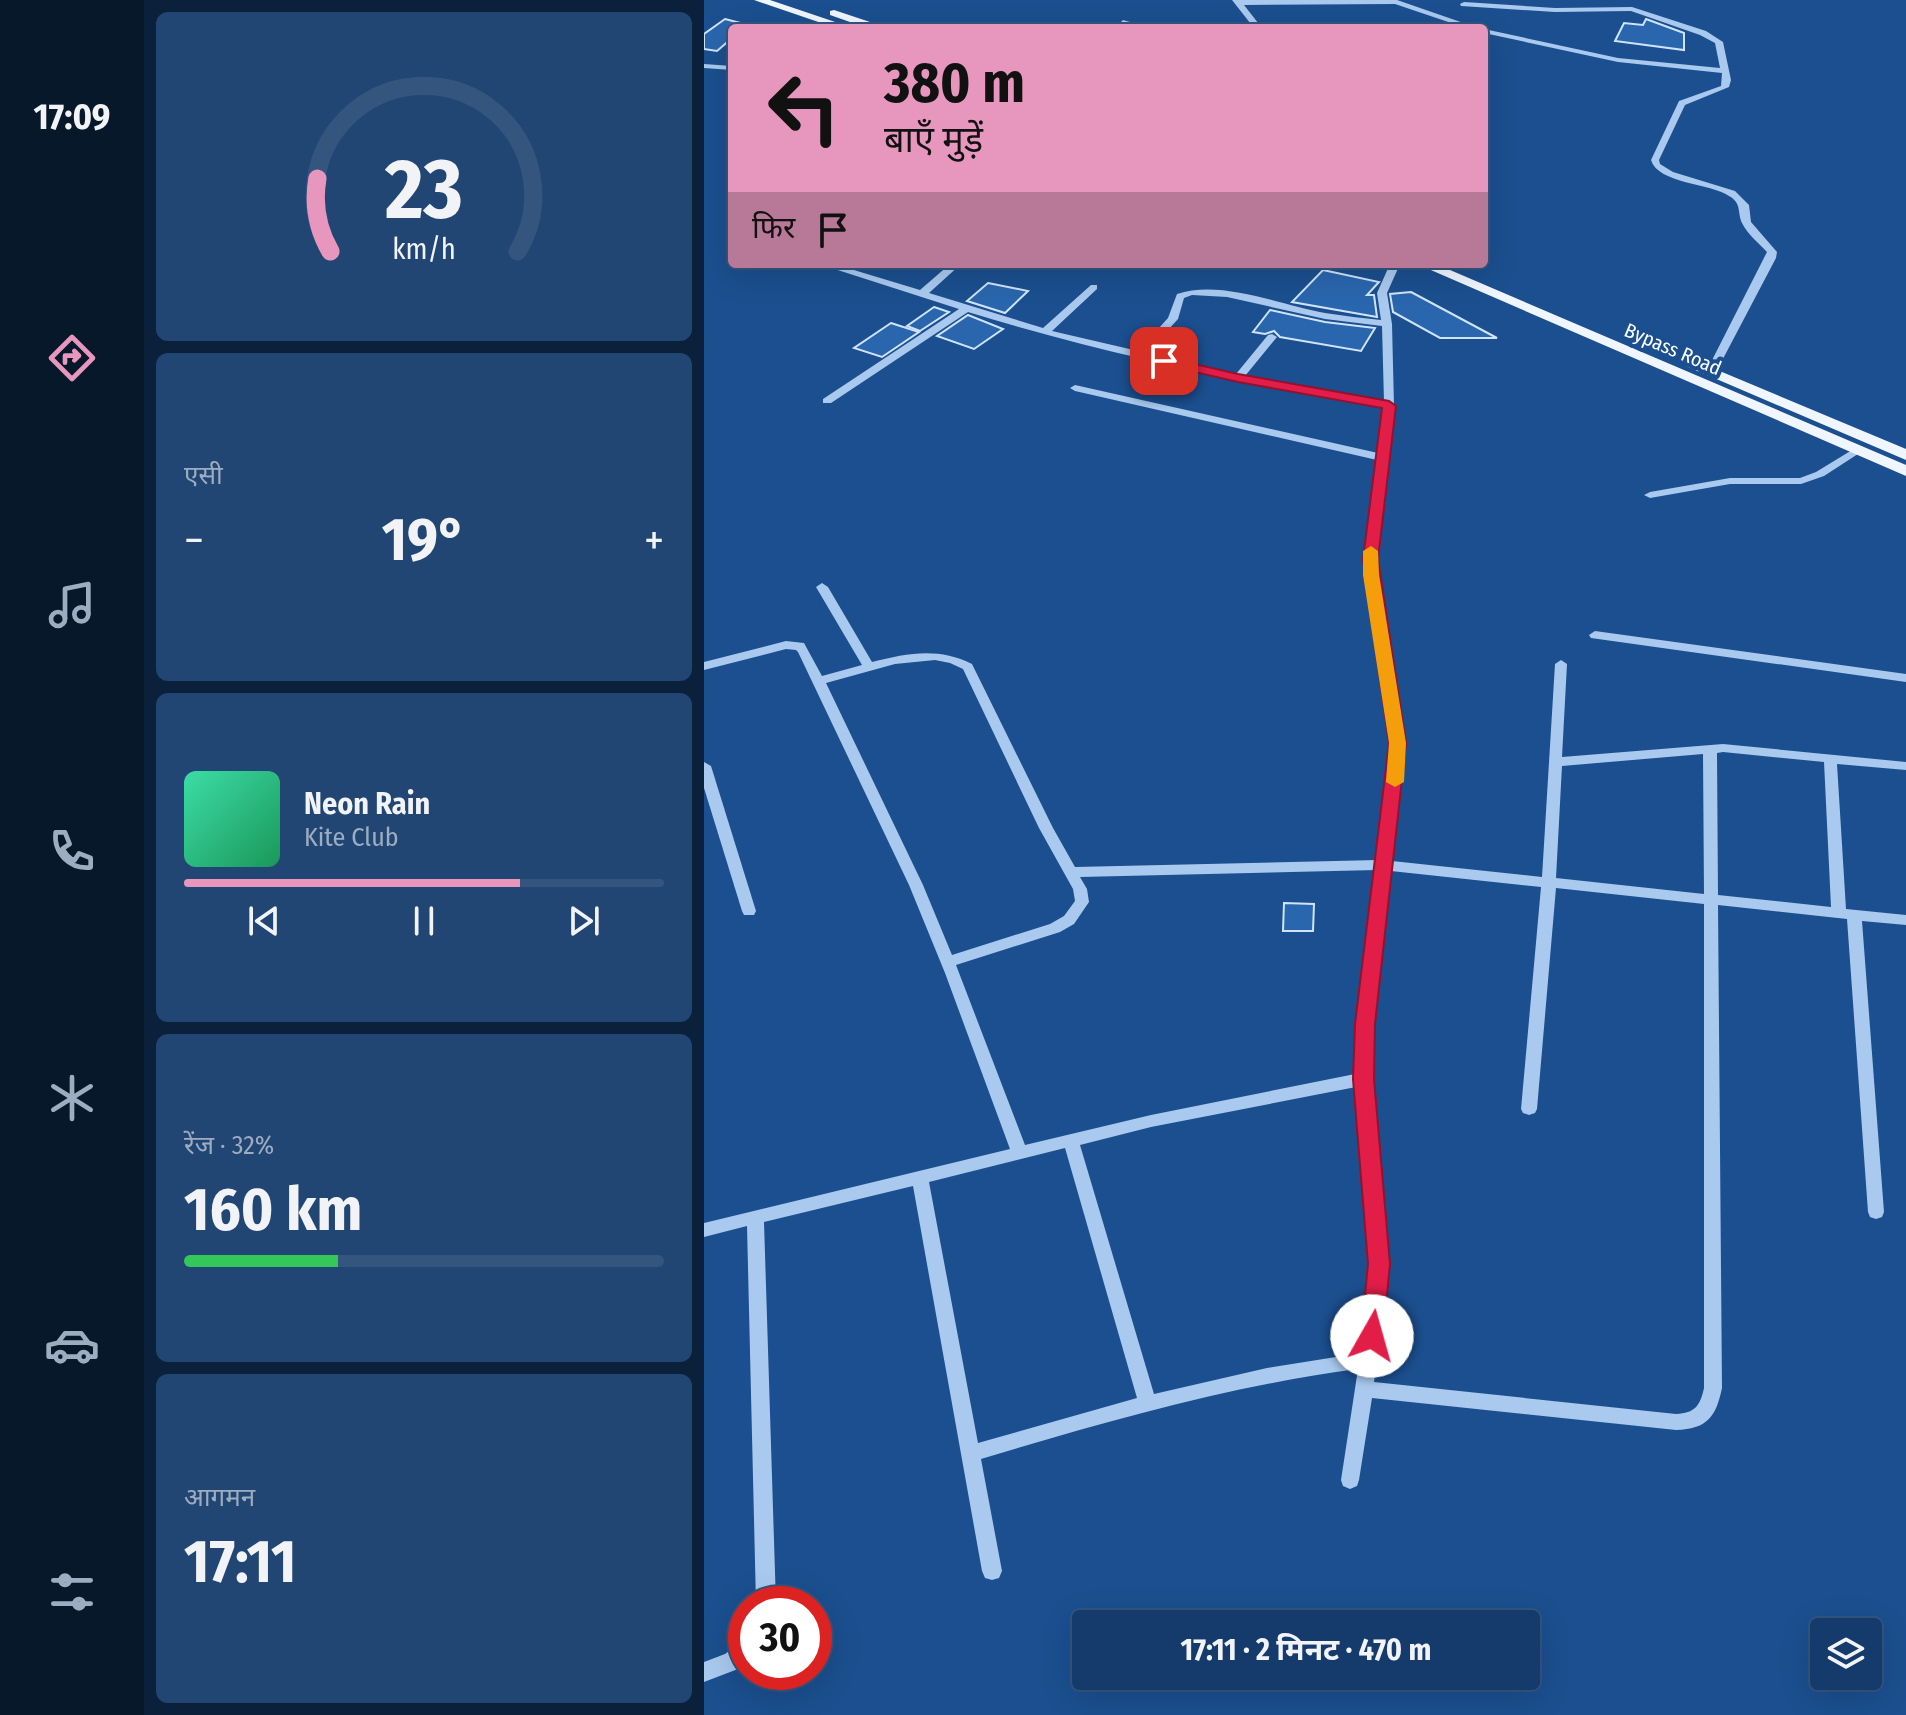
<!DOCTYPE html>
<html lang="hi">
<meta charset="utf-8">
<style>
body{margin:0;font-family:"Fira Sans Condensed","Noto Sans Devanagari",sans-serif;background:#214673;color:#f1f3f6;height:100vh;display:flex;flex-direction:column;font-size:30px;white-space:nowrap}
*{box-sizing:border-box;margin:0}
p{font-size:26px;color:#9dadc1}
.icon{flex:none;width:44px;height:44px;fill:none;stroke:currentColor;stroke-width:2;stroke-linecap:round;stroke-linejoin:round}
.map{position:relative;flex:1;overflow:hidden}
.sheet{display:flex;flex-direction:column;gap:12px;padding:12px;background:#0b203b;width:560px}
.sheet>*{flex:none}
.banner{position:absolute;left:24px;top:24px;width:760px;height:244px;border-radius:8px;box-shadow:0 8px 32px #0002,0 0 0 2px #33557e;background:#e797bd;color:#111;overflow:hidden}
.buttons{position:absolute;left:1106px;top:1618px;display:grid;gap:16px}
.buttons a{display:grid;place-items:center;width:72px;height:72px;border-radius:8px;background:#143b6b;box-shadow:0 8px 32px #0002,0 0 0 2px #33557e;font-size:40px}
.speed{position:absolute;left:24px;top:1586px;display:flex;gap:16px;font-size:40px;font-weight:700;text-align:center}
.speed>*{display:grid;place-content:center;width:104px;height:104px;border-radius:50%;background:#143b6b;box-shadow:0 8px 32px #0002,0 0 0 2px #33557e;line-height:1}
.speed .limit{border:12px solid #d22;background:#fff;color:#111}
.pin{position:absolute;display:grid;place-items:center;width:68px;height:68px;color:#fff;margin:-34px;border-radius:16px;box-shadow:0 4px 12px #0006}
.me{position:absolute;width:88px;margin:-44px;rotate:7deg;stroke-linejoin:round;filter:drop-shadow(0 0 6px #0008)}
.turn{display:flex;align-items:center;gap:28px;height:168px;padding:0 24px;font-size:36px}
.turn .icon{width:104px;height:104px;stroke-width:2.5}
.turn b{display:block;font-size:56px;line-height:68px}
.then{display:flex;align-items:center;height:76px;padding:0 24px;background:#0003;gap:16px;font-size:30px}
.big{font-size:60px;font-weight:700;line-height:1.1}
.sheet .tile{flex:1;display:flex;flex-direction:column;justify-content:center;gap:12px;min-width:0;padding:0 28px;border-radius:12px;background:#214673}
.sheet .dial{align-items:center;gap:0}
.dial svg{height:208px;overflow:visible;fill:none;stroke:#33557e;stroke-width:7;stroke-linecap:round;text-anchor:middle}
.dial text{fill:#f1f3f6;stroke:none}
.song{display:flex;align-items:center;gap:24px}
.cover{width:96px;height:96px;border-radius:12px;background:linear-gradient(135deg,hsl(160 70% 55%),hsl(150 70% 35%))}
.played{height:8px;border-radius:4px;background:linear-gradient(90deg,#e797bd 70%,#33557e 70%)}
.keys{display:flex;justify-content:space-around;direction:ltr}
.heat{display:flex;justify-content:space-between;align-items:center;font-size:44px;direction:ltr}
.charge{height:12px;border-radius:6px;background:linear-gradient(90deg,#34c759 32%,#33557e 0)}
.trip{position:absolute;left:368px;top:1610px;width:468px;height:80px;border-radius:8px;background:#143b6b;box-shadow:0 8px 32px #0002,0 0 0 2px #33557e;font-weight:700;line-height:80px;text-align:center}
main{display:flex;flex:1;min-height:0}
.tab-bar{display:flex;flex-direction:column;width:144px;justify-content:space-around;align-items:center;background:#08182b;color:#9dadc1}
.tab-bar .icon{width:56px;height:56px}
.tab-bar .active{color:#e797bd}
.tab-bar b{font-size:36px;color:#f1f3f6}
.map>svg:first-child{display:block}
.building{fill:#2a66ad;stroke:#cfe3fa;stroke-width:2}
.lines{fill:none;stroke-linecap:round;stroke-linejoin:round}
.minor{fill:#a9c9ee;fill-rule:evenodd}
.major{fill:#f0f6ff;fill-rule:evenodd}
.route{fill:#e11d48;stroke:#92132f;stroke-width:2}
.slow{fill:#f59e0b}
.labels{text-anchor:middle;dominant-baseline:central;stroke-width:8;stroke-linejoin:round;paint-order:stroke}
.far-street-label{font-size:20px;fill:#fff;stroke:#1b4f8f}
</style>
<main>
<nav class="tab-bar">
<b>17:09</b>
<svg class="icon active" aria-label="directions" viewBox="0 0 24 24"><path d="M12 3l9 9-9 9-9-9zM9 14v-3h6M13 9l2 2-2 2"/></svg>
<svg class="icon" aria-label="music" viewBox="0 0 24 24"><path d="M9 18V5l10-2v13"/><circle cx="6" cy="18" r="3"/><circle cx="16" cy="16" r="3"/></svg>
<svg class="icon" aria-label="phone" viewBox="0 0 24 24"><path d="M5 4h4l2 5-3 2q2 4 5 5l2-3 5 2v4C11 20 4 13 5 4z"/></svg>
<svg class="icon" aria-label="climate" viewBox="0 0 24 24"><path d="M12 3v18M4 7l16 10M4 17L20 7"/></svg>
<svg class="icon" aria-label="car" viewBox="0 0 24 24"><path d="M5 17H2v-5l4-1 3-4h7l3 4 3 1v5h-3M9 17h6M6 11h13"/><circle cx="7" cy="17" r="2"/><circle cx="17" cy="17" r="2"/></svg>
<svg class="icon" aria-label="filters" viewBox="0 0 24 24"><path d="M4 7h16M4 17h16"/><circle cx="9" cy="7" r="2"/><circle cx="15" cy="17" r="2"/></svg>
</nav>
<section class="sheet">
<div class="tile dial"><svg viewBox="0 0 100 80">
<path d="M14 69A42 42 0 1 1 86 69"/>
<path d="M14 69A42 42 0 0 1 9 41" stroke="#e797bd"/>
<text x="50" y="56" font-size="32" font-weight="700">23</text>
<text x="50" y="72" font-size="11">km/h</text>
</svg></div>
<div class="tile"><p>एसी</p>
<div class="heat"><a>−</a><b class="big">19°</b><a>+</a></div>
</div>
<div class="tile">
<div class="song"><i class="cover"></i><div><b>Neon Rain</b><p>Kite Club</p></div></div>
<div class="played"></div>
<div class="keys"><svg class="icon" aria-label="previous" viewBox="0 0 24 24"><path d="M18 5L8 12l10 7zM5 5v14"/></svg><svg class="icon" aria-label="pause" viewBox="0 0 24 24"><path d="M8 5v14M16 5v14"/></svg><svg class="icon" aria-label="next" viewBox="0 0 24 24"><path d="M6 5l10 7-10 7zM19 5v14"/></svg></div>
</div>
<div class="tile"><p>रेंज · 32%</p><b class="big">160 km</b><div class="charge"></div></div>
<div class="tile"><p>आगमन</p><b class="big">17:11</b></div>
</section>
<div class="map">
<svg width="1202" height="1715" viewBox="0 0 1202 1715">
<rect width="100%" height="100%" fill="#1b4f8f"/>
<g class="building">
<polygon points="21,19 44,25 40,28 28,28 28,38 13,51 0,49 0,34"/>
<polygon points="942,19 980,33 980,50 911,41 920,23 939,25"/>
<polygon points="619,270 675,282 663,295 670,295 673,317 588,302"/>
<polygon points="284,283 324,291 301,313 263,301"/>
<polygon points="707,292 793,338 736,338 689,312 686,294"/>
<polygon points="230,307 245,312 216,331 203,326"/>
<polygon points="566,310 621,322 671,328 657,351 576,337 570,331 561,334 549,332"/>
<polygon points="264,315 299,329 270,349 233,336"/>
<polygon points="187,323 215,332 178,357 150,348"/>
<polygon points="580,903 610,904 609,931 579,931"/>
</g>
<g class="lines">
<g class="minor">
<polygon points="528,0 693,0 774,28 762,28 691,4 540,5 558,28 550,28"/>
<path d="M760 2 851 8 928 7 1002 31 1019 42 1027 80 1025 87 981 105 955 160 956 164 969 172 1031 191 1045 205 1047 222 1073 252 1072 258 1011 374H1003L1002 372 1063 252C1056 244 1043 234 1038 223 1033 212 1038 203 1025 196 1007 183 954 184 947 160L975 101 1017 86 1018 73 914 62 780 33V29L914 58 1016 68 1011 43 996 35 927 11 851 12 757 6 756 4Z"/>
<polygon points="419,20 426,22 420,28 411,28"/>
<polygon points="0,64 28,66 28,70 0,68"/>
<path d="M115 264H130L216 290 246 264H257L225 293 339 328 387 285H393V289L348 331 434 351 464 318 473 294C517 279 576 305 621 313 640 316 659 318 677 320L673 293 686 264H696L683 293 688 324 690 406 672 559 701 743V760L688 861 838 877 851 664 857 660 863 664 858 757 1019 744 1202 762V770L1133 764 1142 909 1202 915V925L1158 921 1180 1212 1178 1217 1172 1219 1166 1217 1164 1212 1143 919 1014 905 1018 1388C1012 1417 1003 1429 972 1430L668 1398 655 1480 653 1486 646 1489 639 1486 637 1480 654 1369C525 1386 401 1422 277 1459L298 1571 295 1578 288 1580 281 1578 278 1571 209 1186 60 1222 72 1604H52L43 1226 0 1237V1223L306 1149 241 973 205 885 94 652 92 650 82 649 0 670V662L82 641 100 643 118 676 158 665 112 587 118 583 124 587 168 662C203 653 235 647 268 664L349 828 371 867 674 860 687 760V743L660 559 673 460 371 391 366 388 371 385 674 453 679 408C539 382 401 354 264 312L127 403H119V399L255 309ZM488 295 523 297 621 319 678 326 680 402 541 376 573 337 568 334 564 335 532 374 443 353 474 319 480 298ZM231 660 246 663 259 669 335 828 369 889 371 901 360 916 346 924 248 955 219 885 122 683 191 664ZM1019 752 1120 762 1127 907 1014 895 1013 753ZM999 754 1000 894 852 878 858 766ZM673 870 653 1024 651 1074 447 1115 321 1145 252 965 356 932 370 924 385 902 383 889 376 877ZM687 871 837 887 817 1109 819 1113 825 1115 831 1113 833 1109 852 888 1000 904V1388C996 1406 991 1413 972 1414L670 1382 681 1312 684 1264 667 1079 669 1024ZM652 1087 666 1264 663 1312 657 1353 563 1368 450 1394 376 1145 447 1127ZM361 1148 433 1398 274 1443 225 1182Z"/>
<polygon points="1153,447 1158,450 1157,452 1120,476 1097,484 1026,484 946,498 940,495 946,492 1026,478 1096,478 1112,472"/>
<polygon points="891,631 1202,674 1202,682 887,638 885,635"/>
<polygon points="0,762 7,766 52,911 50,915 40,915 38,911 0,788"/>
<polygon points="42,1639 42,1662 34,1669 0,1682 0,1662 21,1654"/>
</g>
<g class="major">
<polygon points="50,0 66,0 149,28 132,28"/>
<polygon points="130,10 178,26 180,28 163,28 126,15 126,11"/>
<polygon points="713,264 732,264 1202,465 1202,476"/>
<polygon points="987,359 1202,449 1202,460 982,366 980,363"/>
</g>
</g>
<polygon class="route" points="460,357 534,374 685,401 692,406 674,559 702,743 671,1024 670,1079 686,1264 679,1336 676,1343 668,1346 660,1343 657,1336 664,1264 649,1079 651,1024 685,743 659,559 678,408 534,382 456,364 456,358"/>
<polygon class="slow" points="667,546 674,551 675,575 702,743 700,782 691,787 682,782 685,743 659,575 659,551"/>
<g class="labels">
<g class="far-street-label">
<text transform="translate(969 349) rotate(23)">Bypass Road</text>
</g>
</g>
</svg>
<div class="buttons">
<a><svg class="icon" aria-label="layers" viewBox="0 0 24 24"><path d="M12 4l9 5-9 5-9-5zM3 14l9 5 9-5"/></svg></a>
</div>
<div class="speed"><div class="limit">30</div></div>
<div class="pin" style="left:460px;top:361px;background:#d93025"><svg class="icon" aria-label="arrive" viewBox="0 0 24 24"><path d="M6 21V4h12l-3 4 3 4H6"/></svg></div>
<svg class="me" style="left:668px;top:1336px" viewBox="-20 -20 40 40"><circle r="19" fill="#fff"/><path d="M0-13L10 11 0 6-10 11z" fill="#e11d48"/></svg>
<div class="trip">17:11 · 2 मिनट · 470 m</div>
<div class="banner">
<div class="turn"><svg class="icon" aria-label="left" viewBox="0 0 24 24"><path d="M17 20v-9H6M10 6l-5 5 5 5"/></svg><div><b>380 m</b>बाएँ मुड़ें</div></div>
<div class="then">फिर<svg class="icon" aria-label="arrive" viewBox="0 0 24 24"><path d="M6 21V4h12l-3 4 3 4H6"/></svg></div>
</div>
</div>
</main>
